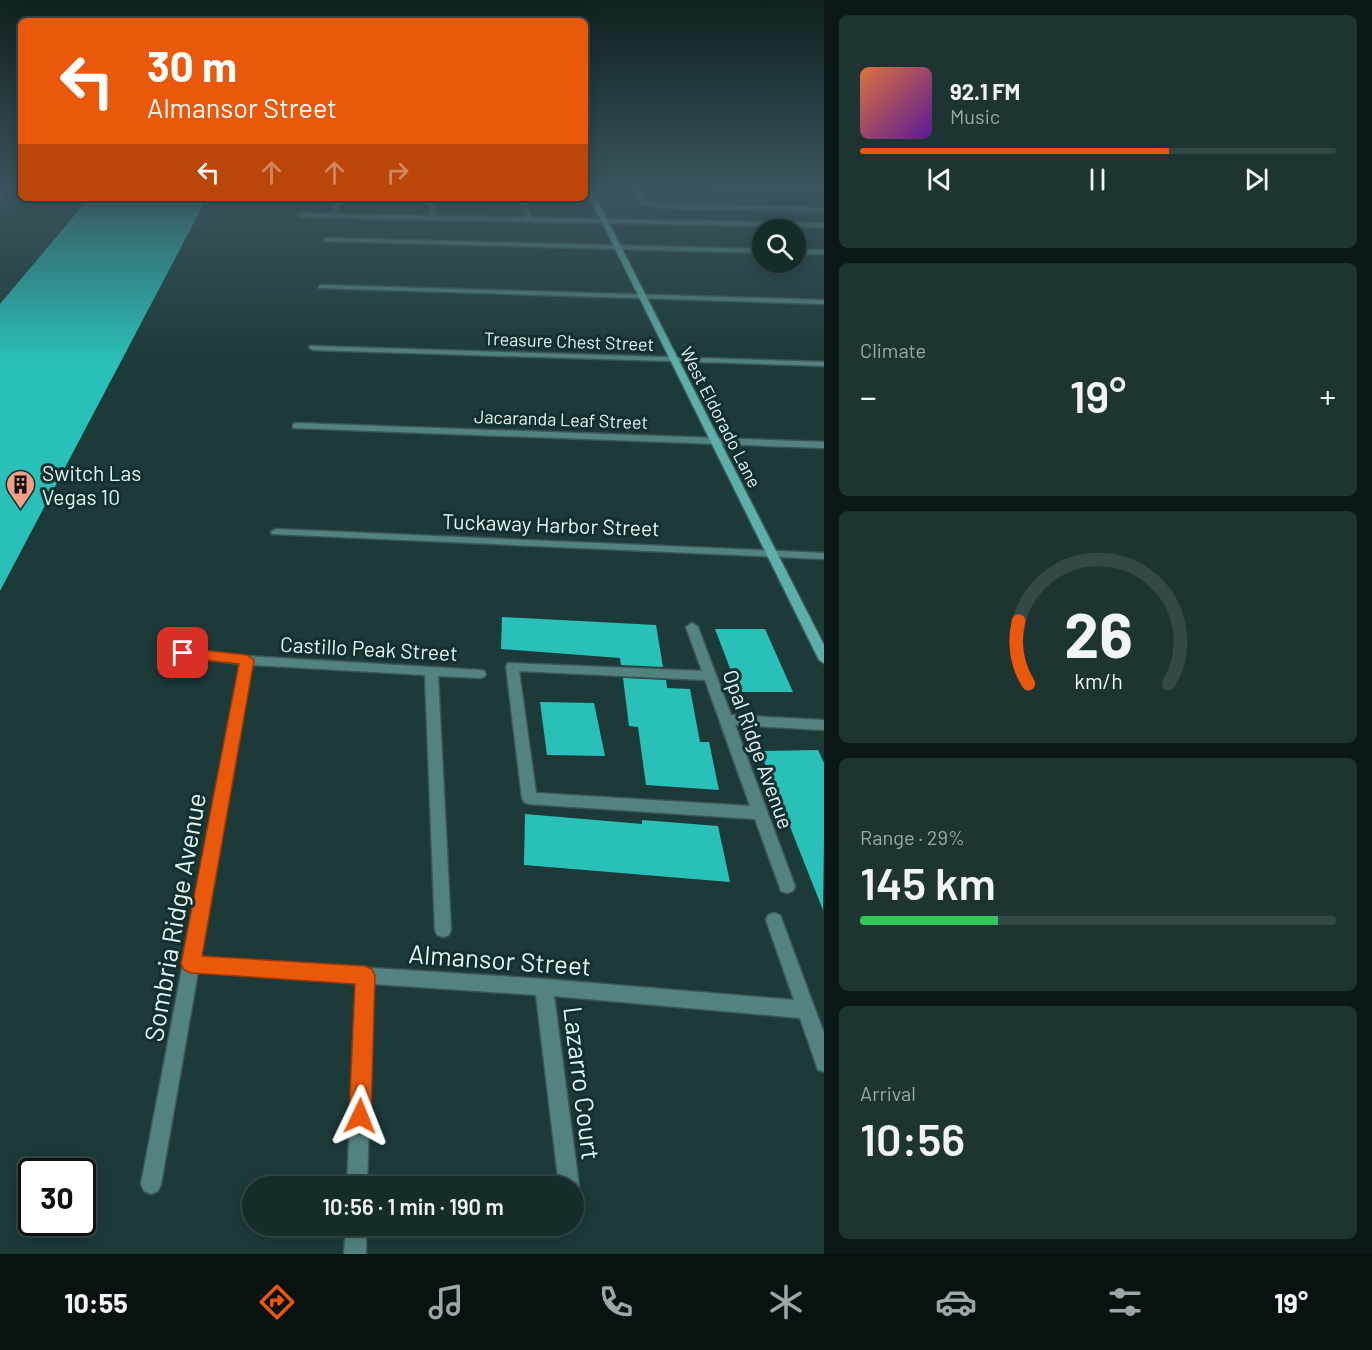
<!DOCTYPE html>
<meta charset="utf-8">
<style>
body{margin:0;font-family:Barlow,sans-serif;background:#1e3432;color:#f1f3f6;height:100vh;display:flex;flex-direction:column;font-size:22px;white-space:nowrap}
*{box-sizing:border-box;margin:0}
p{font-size:20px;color:#9da7a8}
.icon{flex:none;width:33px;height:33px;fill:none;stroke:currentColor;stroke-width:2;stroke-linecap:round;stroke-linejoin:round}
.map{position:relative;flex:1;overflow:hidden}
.side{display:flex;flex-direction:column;gap:15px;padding:15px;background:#0c1817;width:548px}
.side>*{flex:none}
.top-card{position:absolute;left:18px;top:18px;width:570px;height:183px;border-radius:9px;box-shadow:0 3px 15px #0003,0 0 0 2px #344847;background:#ea580c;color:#fff;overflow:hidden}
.tools{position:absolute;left:752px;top:219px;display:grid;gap:12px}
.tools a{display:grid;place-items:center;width:54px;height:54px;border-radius:50%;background:#152c2a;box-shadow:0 3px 15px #0003,0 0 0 2px #344847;font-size:30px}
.speed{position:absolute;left:18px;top:1158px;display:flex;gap:12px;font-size:30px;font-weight:700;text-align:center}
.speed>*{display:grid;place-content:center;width:78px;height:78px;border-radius:50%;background:#152c2a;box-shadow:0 3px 15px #0003,0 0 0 2px #344847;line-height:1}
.speed .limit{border:3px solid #111;border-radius:9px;background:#fff;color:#111}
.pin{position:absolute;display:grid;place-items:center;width:51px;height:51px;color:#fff;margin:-26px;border-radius:12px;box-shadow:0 3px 9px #0006}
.me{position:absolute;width:66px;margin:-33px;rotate:2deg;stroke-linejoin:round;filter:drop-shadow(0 0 4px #0008)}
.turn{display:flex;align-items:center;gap:21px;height:126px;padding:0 30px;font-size:27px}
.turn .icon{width:78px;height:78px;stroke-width:2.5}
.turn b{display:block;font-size:42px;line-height:51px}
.lanes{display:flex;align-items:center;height:57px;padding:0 30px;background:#0003;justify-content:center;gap:30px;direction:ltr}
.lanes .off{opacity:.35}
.big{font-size:45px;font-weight:600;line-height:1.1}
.side .card{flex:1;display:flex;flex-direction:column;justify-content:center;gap:9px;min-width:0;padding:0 21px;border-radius:9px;background:#1e3432}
.side .dial{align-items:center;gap:0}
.dial svg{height:156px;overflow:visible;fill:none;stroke:#344847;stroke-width:7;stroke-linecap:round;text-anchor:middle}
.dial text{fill:#f1f3f6;stroke:none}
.song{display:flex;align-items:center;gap:18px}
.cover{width:72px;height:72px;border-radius:9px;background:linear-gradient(135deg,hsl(20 70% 55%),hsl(270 70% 35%))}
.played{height:6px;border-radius:3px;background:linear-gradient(90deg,#ea580c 65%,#344847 65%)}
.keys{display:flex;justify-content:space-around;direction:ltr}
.heat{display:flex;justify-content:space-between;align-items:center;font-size:33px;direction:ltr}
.charge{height:9px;border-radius:4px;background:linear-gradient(90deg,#34c759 29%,#344847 0)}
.trip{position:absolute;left:242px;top:1176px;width:342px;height:60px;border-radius:30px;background:#152c2a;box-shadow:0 3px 15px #0003,0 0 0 2px #344847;font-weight:600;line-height:60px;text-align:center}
.tabs{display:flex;height:96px;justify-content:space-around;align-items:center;background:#081211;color:#9da7a8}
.tabs .icon{width:42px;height:42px}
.tabs .current{color:#ea580c}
.tabs b{font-size:27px;color:#f1f3f6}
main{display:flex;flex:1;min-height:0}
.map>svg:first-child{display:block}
.building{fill:#29c0b9}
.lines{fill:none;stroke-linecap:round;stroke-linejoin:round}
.street-casing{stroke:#3c5856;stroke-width:3}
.secondary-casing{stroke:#3c5856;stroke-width:3}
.street{fill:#528380;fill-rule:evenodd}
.secondary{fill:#5dafaa;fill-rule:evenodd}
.route{fill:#ea580c;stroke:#983908;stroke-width:1.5}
.labels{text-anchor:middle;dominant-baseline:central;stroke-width:6;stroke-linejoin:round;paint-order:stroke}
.far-street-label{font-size:18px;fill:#e5f6f5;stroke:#12302e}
.poi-label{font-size:21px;fill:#e5f6f5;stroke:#12302e;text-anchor:start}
.street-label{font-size:21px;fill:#e5f6f5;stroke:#12302e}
.near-street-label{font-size:26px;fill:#e5f6f5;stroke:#12302e}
</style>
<main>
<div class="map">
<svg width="825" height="1254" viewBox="0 0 825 1254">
<rect width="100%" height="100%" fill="#1c3a38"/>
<g class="building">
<polygon points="89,198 207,198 0,591 0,304"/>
<polygon points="502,617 656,625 663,667 621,665 620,658 501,649"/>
<polygon points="715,629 765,629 793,692 739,692"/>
<polygon points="623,678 666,680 667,688 690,689 700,742 709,742 719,790 646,785 638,727 629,726"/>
<polygon points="540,702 594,703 605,756 547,755"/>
<polygon points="818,750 825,765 823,910 760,751"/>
<polygon points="525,814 642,824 642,820 718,826 730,882 524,865"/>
</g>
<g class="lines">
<defs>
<g id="street">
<polygon points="630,188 636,188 646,202 661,204 825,208 825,212 661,208 642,204"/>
<polygon points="710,188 825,188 825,192 713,190"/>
<polygon points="335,198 341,198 338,214 430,216 428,198 434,198 436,216 526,218 519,198 525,198 531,218 825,223 825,227 335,218 300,217 297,215 300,213 332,214"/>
<polygon points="326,238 762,249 762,253 324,241"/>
<rect x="795" y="250" width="30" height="4"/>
<polygon points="321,285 825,300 825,304 319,288 319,286"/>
<polygon points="310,346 825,362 825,366 313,350 309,348"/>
<polygon points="296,423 825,442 825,448 293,428 293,424"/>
<polygon points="276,529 825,553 825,559 272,534 271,532"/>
<path d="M692 623 698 627 731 715 825 720V730L735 725 795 886 793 891 787 893 781 891 755 819 529 804 524 802 522 798 506 666 508 663 702 671 686 627ZM519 671 705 680 750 806 536 793Z"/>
<polygon points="183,649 247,656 480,670 484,671 486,674 484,677 480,678 438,676 451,930 449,935 443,937 437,935 435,930 425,675 252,665 201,957 544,979 794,1000 766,920 768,915 774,913 780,915 782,920 825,1036 825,1072 818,1070 800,1018 554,996 579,1186 576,1193 573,1195 573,1186 559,1186 536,995 373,984 367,1186 347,1186 356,983 198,972 161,1184 158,1191 151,1194 144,1191 141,1184 240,664 179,656 177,653"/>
<polygon points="346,1226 366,1226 366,1254 344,1254"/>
</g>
<g id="secondary">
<polygon points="3,188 9,188 0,195 0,190"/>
<polygon points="585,188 591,188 825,647 825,664 819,660"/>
</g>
</defs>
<use href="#street" class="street-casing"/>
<use href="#secondary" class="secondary-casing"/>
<use href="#street" class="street"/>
<use href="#secondary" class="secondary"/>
</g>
<linearGradient id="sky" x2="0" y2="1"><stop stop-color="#0f201f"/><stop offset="0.52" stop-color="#3a555e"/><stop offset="1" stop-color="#3a555e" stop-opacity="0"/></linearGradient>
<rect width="825" height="364" fill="url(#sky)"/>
<polygon class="route" points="183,648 247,655 254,660 202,956 365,966 372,969 375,976 371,1116 367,1124 360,1127 352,1124 349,1116 355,984 191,973 184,970 181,964 239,664 178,657 176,653"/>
<defs>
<symbol id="building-pin" viewBox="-11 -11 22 30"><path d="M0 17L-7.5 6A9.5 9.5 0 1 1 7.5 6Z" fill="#f39f85" stroke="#12302e"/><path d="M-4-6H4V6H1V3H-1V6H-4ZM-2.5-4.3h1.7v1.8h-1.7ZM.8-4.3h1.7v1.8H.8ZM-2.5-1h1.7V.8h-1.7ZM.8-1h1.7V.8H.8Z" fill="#111"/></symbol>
</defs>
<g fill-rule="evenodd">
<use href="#building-pin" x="4" y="468" width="33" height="45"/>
</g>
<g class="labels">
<g class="far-street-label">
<text transform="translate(569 341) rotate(2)">Treasure Chest Street</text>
<text transform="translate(721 417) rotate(63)">West Eldorado Lane</text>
<text transform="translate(561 419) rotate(2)">Jacaranda Leaf Street</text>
</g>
<g class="poi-label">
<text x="42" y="472">Switch Las<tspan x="42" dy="24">Vegas 10</tspan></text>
</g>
<g class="street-label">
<text transform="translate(551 524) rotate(2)">Tuckaway Harbor Street</text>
<text transform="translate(369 648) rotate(3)">Castillo Peak Street</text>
<text transform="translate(759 749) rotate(70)">Opal Ridge Avenue</text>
</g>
<g class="near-street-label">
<text transform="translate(174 917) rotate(-80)">Sombria Ridge Avenue</text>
<text transform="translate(500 959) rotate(4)">Almansor Street</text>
<text transform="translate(583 1083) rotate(83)">Lazarro Court</text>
</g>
</g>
</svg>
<div class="tools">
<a><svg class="icon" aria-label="search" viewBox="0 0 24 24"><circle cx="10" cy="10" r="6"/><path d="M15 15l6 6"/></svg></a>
</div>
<div class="speed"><div class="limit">30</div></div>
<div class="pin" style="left:183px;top:653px;background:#d93025"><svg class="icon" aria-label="arrive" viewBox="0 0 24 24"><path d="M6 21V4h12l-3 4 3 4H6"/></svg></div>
<svg class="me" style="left:360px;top:1116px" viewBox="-20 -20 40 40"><path d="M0-17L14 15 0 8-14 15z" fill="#ea580c" stroke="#fff" stroke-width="4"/></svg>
<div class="trip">10:56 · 1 min · 190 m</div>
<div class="top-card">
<div class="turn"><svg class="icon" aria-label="left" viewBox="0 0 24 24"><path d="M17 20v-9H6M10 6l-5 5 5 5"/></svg><div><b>30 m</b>Almansor Street</div></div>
<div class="lanes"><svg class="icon" aria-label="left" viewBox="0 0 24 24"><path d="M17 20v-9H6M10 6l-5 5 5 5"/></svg><svg class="icon off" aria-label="ahead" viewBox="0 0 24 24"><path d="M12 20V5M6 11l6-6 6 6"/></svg><svg class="icon off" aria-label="ahead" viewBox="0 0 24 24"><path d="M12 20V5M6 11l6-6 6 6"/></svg><svg class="icon off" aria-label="right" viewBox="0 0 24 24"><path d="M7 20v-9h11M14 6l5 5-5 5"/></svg></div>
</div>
</div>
<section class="side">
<div class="card">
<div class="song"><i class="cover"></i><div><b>92.1 FM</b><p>Music</p></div></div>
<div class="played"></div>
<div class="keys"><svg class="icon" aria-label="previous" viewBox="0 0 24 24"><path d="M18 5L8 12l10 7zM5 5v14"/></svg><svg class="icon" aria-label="pause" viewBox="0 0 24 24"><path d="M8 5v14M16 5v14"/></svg><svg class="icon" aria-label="next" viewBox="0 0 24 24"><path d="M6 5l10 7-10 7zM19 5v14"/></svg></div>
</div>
<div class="card"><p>Climate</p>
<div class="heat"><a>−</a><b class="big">19°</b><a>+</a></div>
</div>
<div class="card dial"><svg viewBox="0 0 100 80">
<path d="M14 69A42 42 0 1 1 86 69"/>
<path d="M14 69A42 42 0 0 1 9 37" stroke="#ea580c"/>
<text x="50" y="56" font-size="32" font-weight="700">26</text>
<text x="50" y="72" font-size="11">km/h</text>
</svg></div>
<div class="card"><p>Range · 29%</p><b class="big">145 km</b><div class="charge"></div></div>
<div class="card"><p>Arrival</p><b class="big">10:56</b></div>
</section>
</main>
<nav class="tabs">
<b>10:55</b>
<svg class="icon current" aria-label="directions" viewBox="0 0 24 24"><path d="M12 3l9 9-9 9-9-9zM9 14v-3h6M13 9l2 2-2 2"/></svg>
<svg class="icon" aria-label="music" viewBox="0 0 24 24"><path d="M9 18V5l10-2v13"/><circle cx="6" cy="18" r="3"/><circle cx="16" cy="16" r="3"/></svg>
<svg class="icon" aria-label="phone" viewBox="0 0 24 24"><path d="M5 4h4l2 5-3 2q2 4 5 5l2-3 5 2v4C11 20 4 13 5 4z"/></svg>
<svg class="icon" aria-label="climate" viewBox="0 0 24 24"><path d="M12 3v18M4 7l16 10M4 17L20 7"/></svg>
<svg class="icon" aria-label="car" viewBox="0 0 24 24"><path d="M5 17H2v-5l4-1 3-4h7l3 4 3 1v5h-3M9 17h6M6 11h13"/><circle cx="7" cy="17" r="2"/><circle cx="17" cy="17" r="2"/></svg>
<svg class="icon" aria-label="filters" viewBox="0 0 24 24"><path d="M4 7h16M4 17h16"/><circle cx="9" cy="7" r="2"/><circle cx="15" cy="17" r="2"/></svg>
<b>19°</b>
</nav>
